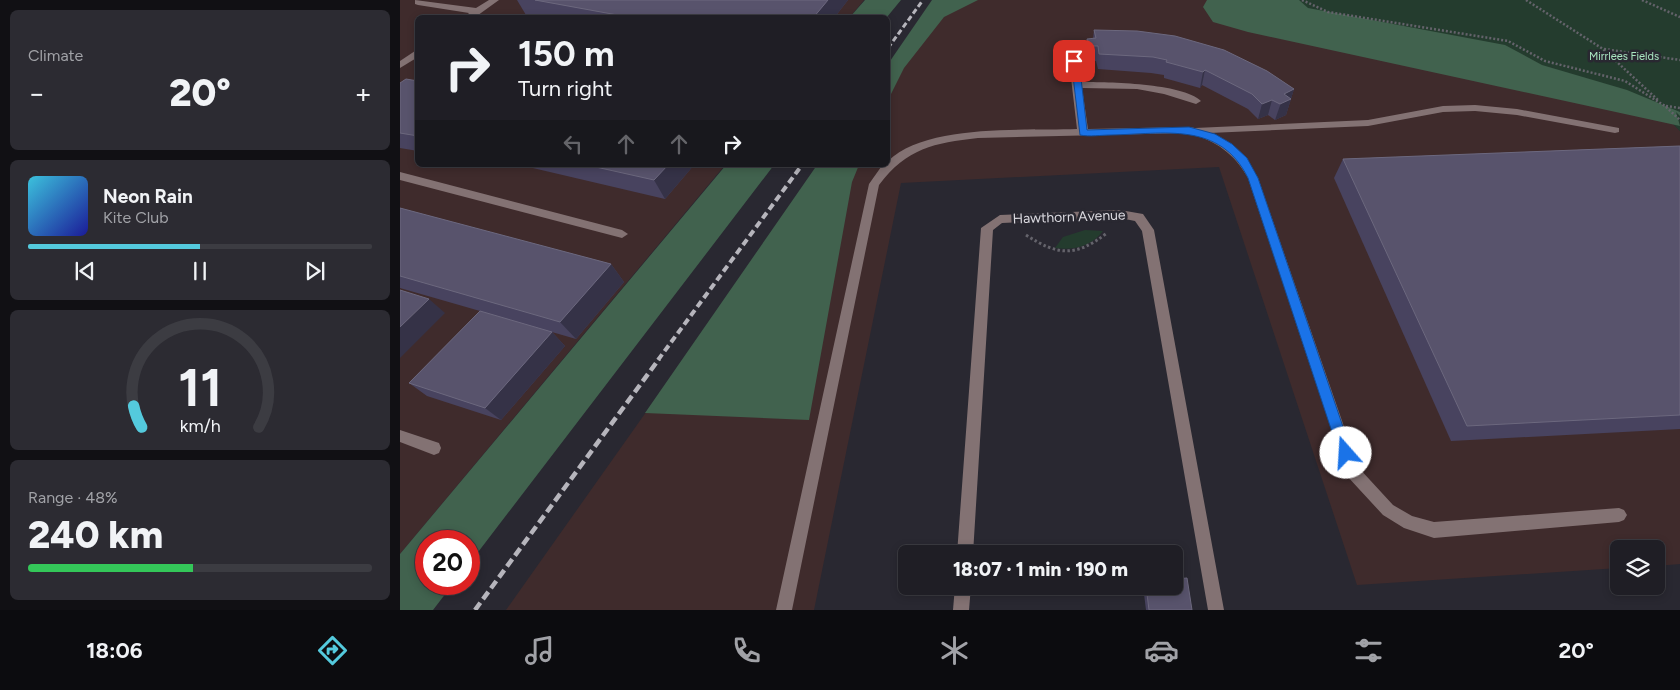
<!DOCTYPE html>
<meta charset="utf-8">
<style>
body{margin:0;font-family:Figtree,sans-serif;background:#2c2b32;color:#f1f3f6;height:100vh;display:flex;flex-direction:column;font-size:19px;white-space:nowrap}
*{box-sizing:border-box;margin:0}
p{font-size:16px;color:#a1a2a7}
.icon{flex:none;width:28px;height:28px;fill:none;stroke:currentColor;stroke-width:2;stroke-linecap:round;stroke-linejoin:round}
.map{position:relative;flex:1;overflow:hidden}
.sheet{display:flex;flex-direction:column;gap:10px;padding:10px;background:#111014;width:400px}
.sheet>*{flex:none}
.top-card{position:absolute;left:15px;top:15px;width:475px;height:152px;border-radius:8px;box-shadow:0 2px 8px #0003,0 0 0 1px #3c3c42;background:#1f1e25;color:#f1f3f6;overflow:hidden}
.tools{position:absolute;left:1210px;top:540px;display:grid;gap:10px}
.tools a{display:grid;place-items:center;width:55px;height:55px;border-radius:8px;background:#1f1e25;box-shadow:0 2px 8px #0003,0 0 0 1px #3c3c42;font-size:25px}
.speed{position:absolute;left:15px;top:530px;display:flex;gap:10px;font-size:25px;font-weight:700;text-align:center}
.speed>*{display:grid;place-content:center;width:65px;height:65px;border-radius:50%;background:#1f1e25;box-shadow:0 2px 8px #0003,0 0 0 1px #3c3c42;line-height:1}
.speed .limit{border:8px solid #d22;background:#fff;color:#111}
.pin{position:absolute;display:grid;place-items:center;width:42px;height:42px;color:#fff;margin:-21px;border-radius:10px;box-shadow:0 2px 8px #0006}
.me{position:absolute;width:55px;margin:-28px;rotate:341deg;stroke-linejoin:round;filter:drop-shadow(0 0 4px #0008)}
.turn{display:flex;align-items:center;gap:18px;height:105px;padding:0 20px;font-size:22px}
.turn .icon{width:65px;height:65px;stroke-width:2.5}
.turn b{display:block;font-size:35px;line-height:42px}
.lanes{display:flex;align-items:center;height:48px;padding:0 20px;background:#0003;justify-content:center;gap:25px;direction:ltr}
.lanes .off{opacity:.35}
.big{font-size:38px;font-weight:800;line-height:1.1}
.sheet .card{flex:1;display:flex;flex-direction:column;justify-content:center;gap:8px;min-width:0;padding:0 18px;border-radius:8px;background:#2c2b32}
.sheet .dial{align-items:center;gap:0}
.dial svg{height:130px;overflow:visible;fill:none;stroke:#3c3c42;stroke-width:7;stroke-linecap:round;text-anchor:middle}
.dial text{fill:#f1f3f6;stroke:none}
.song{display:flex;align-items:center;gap:15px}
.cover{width:60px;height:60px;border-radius:8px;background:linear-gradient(135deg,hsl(190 70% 55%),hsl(240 70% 35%))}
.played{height:5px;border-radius:2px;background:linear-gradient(90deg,#54cadd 50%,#3c3c42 50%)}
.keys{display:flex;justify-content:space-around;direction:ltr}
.heat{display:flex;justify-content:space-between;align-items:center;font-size:28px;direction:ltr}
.charge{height:8px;border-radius:4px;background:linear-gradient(90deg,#34c759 48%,#3c3c42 0)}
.trip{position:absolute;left:498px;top:545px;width:285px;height:50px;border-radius:8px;background:#1f1e25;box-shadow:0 2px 8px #0003,0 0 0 1px #3c3c42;font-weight:800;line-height:50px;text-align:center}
.tab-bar{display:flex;height:80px;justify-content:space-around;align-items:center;background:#0c0c0f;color:#a1a2a7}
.tab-bar .icon{width:35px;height:35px}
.tab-bar .active{color:#54cadd}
.tab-bar b{font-size:22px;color:#f1f3f6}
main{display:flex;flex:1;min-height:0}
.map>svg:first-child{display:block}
.industrial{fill:#3f2b2c}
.green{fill:#243c2e}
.forest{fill:#41624e}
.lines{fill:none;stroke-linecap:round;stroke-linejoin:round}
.path-far1{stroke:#64636b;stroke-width:2.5;stroke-dasharray:2 2;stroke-linecap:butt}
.path{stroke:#64636b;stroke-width:3;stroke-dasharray:2.5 2.5;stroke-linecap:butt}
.minor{fill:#837273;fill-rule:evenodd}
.rail-far2{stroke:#b6b5bc;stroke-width:3;stroke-dasharray:5.5 3;stroke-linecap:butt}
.rail-far1{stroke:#b6b5bc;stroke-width:4;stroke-dasharray:7 4;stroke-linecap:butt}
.rail{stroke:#b6b5bc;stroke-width:4.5;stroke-dasharray:9 4.5;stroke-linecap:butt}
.wall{fill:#48435f}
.shaded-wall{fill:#353247}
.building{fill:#58536c;stroke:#6c687e}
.route{fill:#1a73e8;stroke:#114b97}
.labels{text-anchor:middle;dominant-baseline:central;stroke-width:5;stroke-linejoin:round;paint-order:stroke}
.far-park-label{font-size:11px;fill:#a9e5c0;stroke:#292831}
.street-label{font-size:14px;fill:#dad9df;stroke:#292831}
</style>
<main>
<section class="sheet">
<div class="card"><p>Climate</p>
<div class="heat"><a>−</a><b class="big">20°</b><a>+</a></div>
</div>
<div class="card">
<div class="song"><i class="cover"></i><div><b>Neon Rain</b><p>Kite Club</p></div></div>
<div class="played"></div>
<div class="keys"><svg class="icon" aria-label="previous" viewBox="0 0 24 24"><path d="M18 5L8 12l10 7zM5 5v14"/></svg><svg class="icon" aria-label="pause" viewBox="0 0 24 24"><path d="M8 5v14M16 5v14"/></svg><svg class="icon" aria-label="next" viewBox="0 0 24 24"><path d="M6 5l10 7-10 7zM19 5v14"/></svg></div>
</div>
<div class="card dial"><svg viewBox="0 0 100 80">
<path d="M14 69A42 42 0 1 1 86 69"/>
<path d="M14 69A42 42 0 0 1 9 56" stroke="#54cadd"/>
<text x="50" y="56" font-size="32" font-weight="700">11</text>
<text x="50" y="72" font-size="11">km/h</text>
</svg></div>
<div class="card"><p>Range · 48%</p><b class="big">240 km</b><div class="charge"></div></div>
</section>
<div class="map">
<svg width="1280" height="610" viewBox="0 0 1280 610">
<rect width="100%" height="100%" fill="#292831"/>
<g class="industrial">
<polygon points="0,0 464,0 449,18 18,18 18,165 325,165 0,554"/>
<polygon points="538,0 827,0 1272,123 1280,131 1280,564 1256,566 1256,549 1219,549 1219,568 957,585 819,167 501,183 414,610 106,610 421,165 488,165 488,72"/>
</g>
<g class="green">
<polygon points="827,0 1280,0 1280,131 1272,123"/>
<path d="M685 230 703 231C692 246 673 251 655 248L663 237Z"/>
</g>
<g class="forest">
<polygon points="465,0 501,0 487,17 450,17"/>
<polygon points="532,0 578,0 544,17 504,68 488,100 488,64"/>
<polygon points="807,0 899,0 908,8 1105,45 1142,65 1227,90 1280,112 1280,116 1276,112 1280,126 848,32 813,22 803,7"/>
<polygon points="326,165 374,165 69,564 69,541 26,541 26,584 53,584 33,610 0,610 0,554"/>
<polygon points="417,165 459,165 452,182 409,420 245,413"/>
</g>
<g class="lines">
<g class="path-far1">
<polyline points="902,0 928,12 1108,41 1145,61 1225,81 1265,106 1280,120"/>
<polyline points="1126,0 1203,49 1259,101"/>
<polyline points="1242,0 1280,17"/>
<polyline points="1204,49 1280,60"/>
<polyline points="1266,106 1280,108"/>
</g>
<path class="path" d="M626 235C658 256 676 257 707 233"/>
<g class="minor">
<polygon points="15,0 76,8 89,0 99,0 74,18 67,18 66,16 69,13 18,5 15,4"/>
<polygon points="18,49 18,57 0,68 0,61"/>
<path d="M674 58 679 61 681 82C708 82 782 83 801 101L796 104 764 94 737 89 682 88 688 129 789 127 795 128 968 120 1043 106 1075 105 1117 109 1219 128V132L1215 133 1117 115 1075 111 1043 112 968 126 809 133C833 141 846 157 858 178L958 467 993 505 1012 516 1034 522 1219 508 1224 510 1227 515 1224 520 1219 522 1034 538 1004 528 983 515 947 476 945 471 848 178C834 153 816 141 789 133L578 138C534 143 507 148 479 185L392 610H376L469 184 481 167 488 165V161C527 123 625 131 677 129L669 61Z"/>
<polygon points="0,172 222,230 228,234 222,238 0,180"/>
<polygon points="720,210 743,214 754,230 824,610 808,610 742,231 735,221 720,218 602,223 593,230 573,554 557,554 581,228 600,215"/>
<polygon points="0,430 39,443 41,448 39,453 34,455 0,442"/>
<polygon points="555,586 571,586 569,610 553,610"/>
</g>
<polyline class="rail-far2" points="488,48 523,0"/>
<polyline class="rail-far1" points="258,360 402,165"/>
<polyline class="rail" points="75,610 259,359"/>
</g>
<g class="wall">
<polygon points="117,0 448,0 434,18 140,18 126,15"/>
<polygon points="694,30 894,89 886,115 875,120 868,115 858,119 848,109 802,85 800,88 764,78 764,75 751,73 698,69 696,61 687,61 686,54 687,39 693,39"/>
<polygon points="18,81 18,151 0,148 0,83"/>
<polygon points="1280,146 1280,429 1051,441 934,178 943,159"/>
<polygon points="120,165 294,165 265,199"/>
<polygon points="0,208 211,264 224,282 176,339 145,330 152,332 165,346 101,420 27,396 9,383 80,311 0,288"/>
<polygon points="743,586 774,586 792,610 746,610"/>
</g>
<g class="shaded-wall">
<polygon points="428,0 448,0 434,18 413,18"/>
<polygon points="805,70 802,85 800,88 803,72"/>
<polygon points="894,89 886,115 875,120 884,94"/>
<polygon points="872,100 868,115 858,119 862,104"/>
<polygon points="268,165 294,165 265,199 254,180"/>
<polygon points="211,264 224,282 176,339 160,322"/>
<polygon points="29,299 45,313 0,358 0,327"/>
<polygon points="152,332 165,346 101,420 85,408"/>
</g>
<g class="building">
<polygon points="135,0 428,0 413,18 234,18"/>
<polygon points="694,30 737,31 775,36 824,50 867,71 894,89 884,94 891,99 880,104 872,100 862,104 852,94 805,70 803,72 766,62 767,60 753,57 699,54 698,46 688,46 687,39 696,38"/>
<polygon points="6,79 18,81 18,136 0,133 0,83"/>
<polygon points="1280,146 1280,415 1067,426 943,159"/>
<polygon points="187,165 268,165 254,180"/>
<polygon points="0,208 211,264 160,322 0,276"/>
<polygon points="0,290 29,299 0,327"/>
<polygon points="80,311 152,332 85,408 9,383"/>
<polygon points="787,578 792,610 749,610 746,586 774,586 774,579"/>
</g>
<path class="route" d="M671 59 679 61 687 130 789 127 815 134 832 144 847 158 858 178 952 453 950 457 946 459 941 457 939 453 848 178C820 121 764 134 711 135 701 135 690 137 680 135Z"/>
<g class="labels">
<g class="far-park-label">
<text x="1224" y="56">Mirrlees Fields</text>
</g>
<g class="street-label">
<text transform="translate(669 217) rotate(-2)">Hawthorn Avenue</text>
</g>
</g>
</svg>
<div class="tools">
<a><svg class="icon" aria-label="layers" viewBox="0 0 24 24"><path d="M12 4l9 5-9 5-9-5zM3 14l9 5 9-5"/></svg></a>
</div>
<div class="speed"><div class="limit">20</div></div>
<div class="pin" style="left:674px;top:61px;background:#d93025"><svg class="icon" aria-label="arrive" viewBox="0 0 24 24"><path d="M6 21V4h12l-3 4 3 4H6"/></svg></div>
<svg class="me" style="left:946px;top:453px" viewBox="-20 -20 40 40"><circle r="19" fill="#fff"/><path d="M0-13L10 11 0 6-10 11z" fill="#1a73e8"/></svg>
<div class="trip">18:07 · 1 min · 190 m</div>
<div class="top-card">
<div class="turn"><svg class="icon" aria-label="right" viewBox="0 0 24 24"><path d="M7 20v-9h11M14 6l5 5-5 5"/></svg><div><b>150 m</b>Turn right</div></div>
<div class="lanes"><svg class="icon off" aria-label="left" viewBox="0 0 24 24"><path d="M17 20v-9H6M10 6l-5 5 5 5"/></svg><svg class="icon off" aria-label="ahead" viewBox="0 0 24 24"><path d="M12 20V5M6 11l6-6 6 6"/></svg><svg class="icon off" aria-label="ahead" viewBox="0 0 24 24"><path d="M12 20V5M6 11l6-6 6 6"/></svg><svg class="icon" aria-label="right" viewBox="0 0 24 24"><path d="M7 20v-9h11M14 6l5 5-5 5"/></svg></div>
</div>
</div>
</main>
<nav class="tab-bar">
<b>18:06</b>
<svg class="icon active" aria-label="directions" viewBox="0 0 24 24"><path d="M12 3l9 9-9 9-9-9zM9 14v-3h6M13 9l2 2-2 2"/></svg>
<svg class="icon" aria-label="music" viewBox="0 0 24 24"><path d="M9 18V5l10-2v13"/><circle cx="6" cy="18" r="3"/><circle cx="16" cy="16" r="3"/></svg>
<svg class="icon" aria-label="phone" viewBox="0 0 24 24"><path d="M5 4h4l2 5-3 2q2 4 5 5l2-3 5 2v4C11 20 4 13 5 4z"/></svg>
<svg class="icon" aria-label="climate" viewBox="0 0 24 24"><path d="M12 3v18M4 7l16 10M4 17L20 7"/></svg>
<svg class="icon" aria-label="car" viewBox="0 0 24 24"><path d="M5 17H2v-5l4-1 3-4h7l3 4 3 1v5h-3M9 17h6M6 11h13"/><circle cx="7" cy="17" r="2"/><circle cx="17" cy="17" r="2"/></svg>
<svg class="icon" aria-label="filters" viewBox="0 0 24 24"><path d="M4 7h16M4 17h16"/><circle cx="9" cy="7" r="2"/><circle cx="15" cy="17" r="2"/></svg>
<b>20°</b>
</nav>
